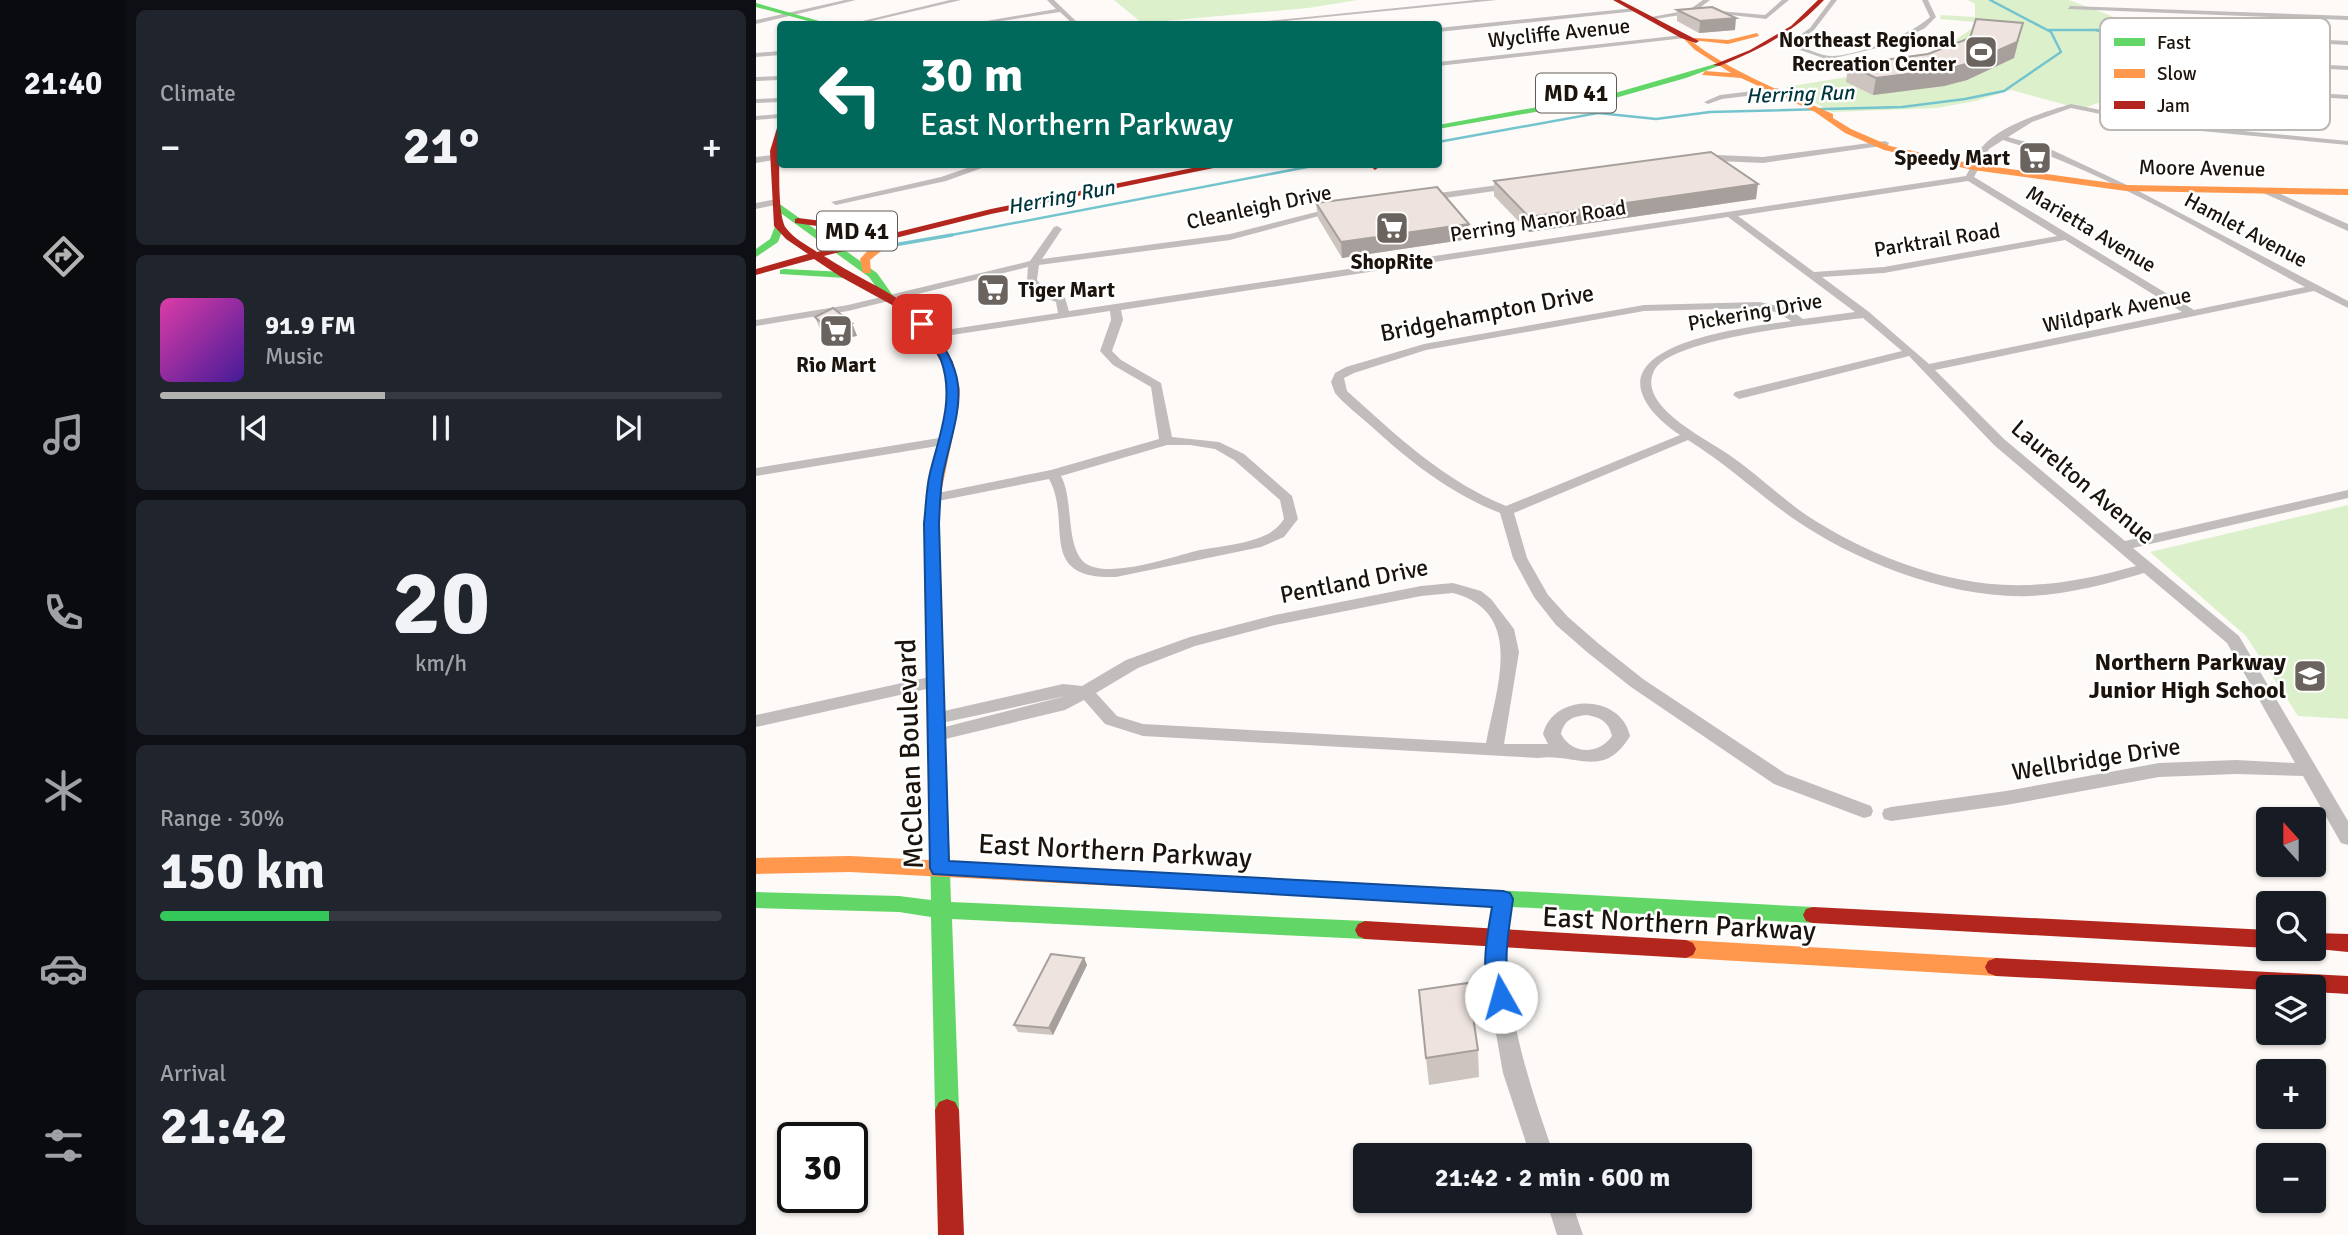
<!DOCTYPE html>
<meta charset="utf-8">
<style>
body{margin:0;font-family:Signika,sans-serif;background:#20242c;color:#f1f3f6;height:100vh;display:flex;flex-direction:column;font-size:26px;white-space:nowrap}
*{box-sizing:border-box;margin:0}
p{font-size:23px;color:#9ea1a6}
.icon{flex:none;width:38px;height:38px;fill:none;stroke:currentColor;stroke-width:2;stroke-linecap:round;stroke-linejoin:round}
.map{position:relative;flex:1;overflow:hidden}
.side{display:flex;flex-direction:column;gap:10px;padding:10px;background:#0d0f14;width:630px}
.side>*{flex:none}
.hud{position:absolute;left:21px;top:21px;width:665px;height:147px;border-radius:7px;box-shadow:0 2px 5px #0004;background:#00695c;color:#fff;overflow:hidden}
.needle{width:46px;rotate:339deg}
.buttons{position:absolute;left:1500px;top:807px;display:grid;gap:14px}
.buttons a{display:grid;place-items:center;width:70px;height:70px;border-radius:7px;background:#171b24;box-shadow:0 2px 5px #0004;font-size:35px}
.speed{position:absolute;left:21px;top:1122px;display:flex;gap:14px;font-size:35px;font-weight:700;text-align:center}
.speed>*{display:grid;place-content:center;width:91px;height:91px;border-radius:50%;background:#171b24;box-shadow:0 2px 5px #0004;line-height:1}
.speed .limit{border:4px solid #111;border-radius:10px;background:#fff;color:#111}
.pin{position:absolute;display:grid;place-items:center;width:60px;height:60px;color:#fff;margin:-30px;border-radius:14px;box-shadow:0 4px 10px #0006}
.me{position:absolute;width:77px;margin:-38px;rotate:353deg;stroke-linejoin:round;filter:drop-shadow(0 0 5px #0008)}
.turn{display:flex;align-items:center;gap:24px;height:147px;padding:0 28px;font-size:32px}
.turn .icon{width:91px;height:91px;stroke-width:2.5}
.turn b{display:block;font-size:49px;line-height:60px}
.big{font-size:52px;font-weight:700;line-height:1.1}
.side .tile{flex:1;display:flex;flex-direction:column;justify-content:center;gap:10px;min-width:0;padding:0 24px;border-radius:10px;background:#20242c}
.side .dial{align-items:center;gap:0}
.dial b{font-size:91px;line-height:1}
.song{display:flex;align-items:center;gap:21px}
.cover{width:84px;height:84px;border-radius:10px;background:linear-gradient(135deg,hsl(320 70% 55%),hsl(260 70% 35%))}
.played{height:7px;border-radius:4px;background:linear-gradient(90deg,#b5b3b2 40%,#363941 40%)}
.keys{display:flex;justify-content:space-around;direction:ltr}
.heat{display:flex;justify-content:space-between;align-items:center;font-size:38px;direction:ltr}
.charge{height:10px;border-radius:5px;background:linear-gradient(90deg,#34c759 30%,#363941 0)}
.trip{position:absolute;left:597px;top:1143px;width:399px;height:70px;border-radius:7px;background:#171b24;box-shadow:0 2px 5px #0004;font-weight:700;line-height:70px;text-align:center}
main{display:flex;flex:1;min-height:0}
.tabs{display:flex;flex-direction:column;width:126px;justify-content:space-around;align-items:center;background:#090b0e;color:#9ea1a6}
.tabs .icon{width:49px;height:49px}
.tabs .current{color:#b5b3b2}
.tabs b{font-size:32px;color:#f1f3f6}
.map>svg:first-child{display:block}
.green{fill:#ddf0cc}
.lines{fill:none;stroke-linecap:round;stroke-linejoin:round}
.stream-far1{stroke:#74c4ce;stroke-width:2.5}
.stream{stroke:#74c4ce;stroke-width:3.5}
.street{fill:#c1bdbc;fill-rule:evenodd}
.fast{fill:#63d668;fill-rule:evenodd}
.slow{fill:#ff974d;fill-rule:evenodd}
.jam{fill:#b3261e;fill-rule:evenodd}
.wall{fill:#cdc3bf}
.shaded-wall{fill:#a79f9b}
.building{fill:#eee3de;stroke:#a79f9b;stroke-width:2}
.route{fill:#1a73e8;stroke:#114b97;stroke-width:2}
.labels{text-anchor:middle;dominant-baseline:central;stroke-width:5;stroke-linejoin:round;paint-order:stroke}
.far-street-label{font-size:21px;fill:#1c140c;stroke:#fff}
.far-poi-label{font-size:21px;font-weight:bold;fill:#1c140c;stroke:#fff;text-anchor:end}
.far-water-label{font-size:21px;font-style:italic;fill:#00373e;stroke:#fff}
.shield{fill:#fff;stroke:#605a55;stroke-width:2}
.shield-label{font-size:23px;font-weight:bold;fill:#1c140c}
.street-label{font-size:24px;fill:#1c140c;stroke:#fff}
.poi-label{font-size:24px;font-weight:bold;fill:#1c140c;stroke:#fff;text-anchor:end}
.near-street-label{font-size:28px;fill:#1c140c;stroke:#fff}
.key{fill:#fff;stroke:#bbb8b6;stroke-width:2}
.key-label{font-size:19px;fill:#1c140c}
</style>
<main>
<nav class="tabs">
<b>21:40</b>
<svg class="icon current" aria-label="directions" viewBox="0 0 24 24"><path d="M12 3l9 9-9 9-9-9zM9 14v-3h6M13 9l2 2-2 2"/></svg>
<svg class="icon" aria-label="music" viewBox="0 0 24 24"><path d="M9 18V5l10-2v13"/><circle cx="6" cy="18" r="3"/><circle cx="16" cy="16" r="3"/></svg>
<svg class="icon" aria-label="phone" viewBox="0 0 24 24"><path d="M5 4h4l2 5-3 2q2 4 5 5l2-3 5 2v4C11 20 4 13 5 4z"/></svg>
<svg class="icon" aria-label="climate" viewBox="0 0 24 24"><path d="M12 3v18M4 7l16 10M4 17L20 7"/></svg>
<svg class="icon" aria-label="car" viewBox="0 0 24 24"><path d="M5 17H2v-5l4-1 3-4h7l3 4 3 1v5h-3M9 17h6M6 11h13"/><circle cx="7" cy="17" r="2"/><circle cx="17" cy="17" r="2"/></svg>
<svg class="icon" aria-label="filters" viewBox="0 0 24 24"><path d="M4 7h16M4 17h16"/><circle cx="9" cy="7" r="2"/><circle cx="15" cy="17" r="2"/></svg>
</nav>
<section class="side">
<div class="tile"><p>Climate</p>
<div class="heat"><a>−</a><b class="big">21°</b><a>+</a></div>
</div>
<div class="tile">
<div class="song"><i class="cover"></i><div><b>91.9 FM</b><p>Music</p></div></div>
<div class="played"></div>
<div class="keys"><svg class="icon" aria-label="previous" viewBox="0 0 24 24"><path d="M18 5L8 12l10 7zM5 5v14"/></svg><svg class="icon" aria-label="pause" viewBox="0 0 24 24"><path d="M8 5v14M16 5v14"/></svg><svg class="icon" aria-label="next" viewBox="0 0 24 24"><path d="M6 5l10 7-10 7zM19 5v14"/></svg></div>
</div>
<div class="tile dial"><b>20</b><p>km/h</p></div>
<div class="tile"><p>Range · 30%</p><b class="big">150 km</b><div class="charge"></div></div>
<div class="tile"><p>Arrival</p><b class="big">21:42</b></div>
</section>
<div class="map">
<svg width="1592" height="1235" viewBox="0 0 1592 1235">
<rect width="100%" height="100%" fill="#fdfaf7"/>
<g class="green">
<polygon points="358,0 602,0 552,8 386,23"/>
<polygon points="1212,0 1313,0 1366,20 1387,30 1393,37 1397,46 1394,70 1385,82 1364,95 1325,109 1255,90 1219,101 1181,108 1076,112 1030,87 1097,76 1182,51 1220,26 1220,22 1184,19 1185,15 1219,17 1219,4"/>
<polygon points="1592,505 1592,719 1542,716 1490,636 1394,552"/>
</g>
<g class="lines">
<g class="stream-far1">
<polyline points="1293,30 1343,30"/>
<polyline points="1340,30 1377,42 1385,54"/>
<polyline points="682,142 842,113 900,119 954,112 1146,107 1209,99 1248,91 1305,52 1295,32 1234,0"/>
<polyline points="185,237 567,164"/>
</g>
<polyline class="stream" points="132,246 196,235"/>
<g class="street">
<polygon points="89,0 100,0 0,24 0,20"/>
<polygon points="194,0 205,0 103,24 94,24"/>
<polygon points="291,0 298,0 323,24 317,24 304,12 225,24 213,24 300,9"/>
<polygon points="719,0 741,0 499,24 481,24"/>
<polygon points="947,0 954,0 937,13 893,20 890,18 933,10"/>
<polygon points="1026,0 1033,0 1010,19 949,12 952,10 1009,15"/>
<path d="M1075 0H1081L1058 30 1038 44C1049 48 1065 56 1076 56 1101 56 1156 34 1174 17L1166 0H1172L1180 17 1169 28 1138 44 1045 66V64L1067 58 1030 45 1054 28Z"/>
<polygon points="1314,6 1592,16 1592,20 1312,9"/>
<polygon points="879,8 881,11 682,32 682,28"/>
<polygon points="1386,31 1592,41 1592,45 1384,34"/>
<polygon points="927,35 929,38 682,66 682,62"/>
<polygon points="24,51 24,55 0,57 0,53"/>
<polygon points="1386,56 1592,66 1592,70 1384,59"/>
<polygon points="24,76 24,80 0,81 0,77"/>
<polygon points="1368,81 1592,95 1592,99 1365,85"/>
<polygon points="1022,88 1025,92 966,99 952,104 948,102 964,95"/>
<polygon points="24,98 24,102 0,103 0,99"/>
<path d="M1315 104 1413 124 1592 141V145L1413 128 1315 108 1276 122 1252 137 1292 148 1373 186 1592 301V308L1558 291 1179 370 1248 439 1369 541 1592 490V498L1377 548 1483 636 1592 821V845L1585 843 1547 776 1480 774 1403 777 1250 805 1135 821 1128 819 1126 814 1128 809 1135 807 1250 791 1403 763 1480 760 1539 763 1471 643 1388 573C1351 584 1313 594 1274 596 1195 599 1099 562 1035 517 1000 492 969 463 932 440L758 513 771 558 792 595 812 617 843 644 887 679 1030 774 1115 806 1117 811 1115 816 1108 818 1018 784 875 687 831 652 800 625 778 597 757 558 744 513C694 493 654 462 615 426 603 415 589 405 579 393L575 382 579 373 590 367 668 344 888 305 1003 302 1031 308 1047 319 1099 312 972 217 365 310 367 320 356 351 365 360 405 383 416 437 463 442 488 454 536 496 542 519 528 537 505 547 360 577C279 580 317 522 293 479L177 502 170 498 177 494 295 470 403 439 395 387 357 365 344 351 355 320 354 311 176 338 170 335 176 332 302 313 300 302 282 295 271 280 272 267 92 311 0 326V320L92 305 274 261 298 227 301 226 306 229 286 259 474 234 580 207 585 210 474 240 283 265 281 280 290 291 309 298 313 311 1210 176C1215 167 1220 155 1226 147 1245 125 1288 112 1315 104ZM1247 140C1350 171 1453 236 1549 287L1438 310 1218 177 1233 149ZM1212 181 1301 236 1128 267 1058 272 982 216ZM1309 240 1426 312 1173 364 1113 312 1066 277 1128 273ZM1003 308 1023 313 1035 321C1002 326 873 339 885 390 890 409 908 424 924 435L750 506C688 481 640 435 591 391L588 378 598 373 670 350 888 311ZM1107 318 1146 351 979 392 977 395 983 399 1153 356 1238 445 1380 566C1320 583 1264 592 1202 579 1147 568 1089 542 1043 510 1019 492 997 471 972 454 951 439 878 405 899 369 919 337 1068 323 1107 318ZM411 445H434L459 449 478 460 524 500 528 519C524 525 519 530 512 534 491 544 467 546 444 550 418 556 352 580 329 563 309 547 318 499 305 476Z"/>
<polygon points="24,114 24,118 0,120 0,116"/>
<polygon points="1129,141 1133,143 1132,145 1007,163 962,161 942,164 938,161 962,155 1007,157"/>
<polygon points="24,154 24,159 0,163 0,157"/>
<polygon points="223,164 237,164 190,181 80,205 75,202 185,177"/>
<polygon points="757,183 760,184 760,188 668,201 663,198 668,195"/>
<polygon points="1505,188 1511,188 1592,224 1592,231 1505,192"/>
<polygon points="21,199 24,200 24,204 0,209 0,203"/>
<polygon points="189,437 194,438 194,444 0,476 0,468"/>
<path d="M697 583 725 591 735 599 758 629 763 652 748 744H792L787 734C798 692 865 694 874 736 848 780 820 753 782 758L387 736 349 724 328 700 309 710 181 741 175 739 172 735 175 731 181 729 310 696 181 724 175 722 172 718 175 714 307 684 326 686 370 660 434 637 519 615 665 586ZM697 593C770 612 740 689 730 743L387 724 361 716 340 693 382 668 439 646 519 625 665 596ZM831 715C844 717 853 722 856 736 843 755 816 755 805 734 808 720 817 716 831 715Z"/>
<polygon points="178,676 186,682 184,686 0,727 0,715"/>
<path d="M747 891 754 893 757 899C754 923 748 949 751 974 758 1037 777 1096 798 1155H774L747 1073 729 972 731 940 737 899 740 893Z"/>
<polygon points="790,1200 815,1200 827,1235 801,1235"/>
</g>
<g class="fast">
<polygon points="0,3 70,23 71,24 63,24 0,7"/>
<polygon points="959,64 965,65 930,78 859,98 682,129 682,125 859,93"/>
<polygon points="19,205 25,205 121,273 138,297 137,299 129,299 113,277 19,209"/>
<polygon points="20,224 28,226 22,242 0,257 0,249 14,239"/>
<polygon points="28,269 89,272 94,275 89,278 24,274 24,270"/>
<polygon points="180,711 186,713 189,717 195,902 609,921 616,924 619,930 616,936 609,939 196,919 203,1110 199,1118 191,1121 183,1118 179,1110 175,917 143,912 0,908 0,892 143,896 175,900 171,717 174,713"/>
<polygon points="494,877 1057,907 1064,909 1067,915 1064,921 1057,923 494,893 487,891 484,885 487,879"/>
</g>
<g class="slow">
<polygon points="1001,33 1003,36 972,44 936,40 939,38 972,40"/>
<path d="M925 36H929C973 72 1026 91 1077 114V118L1095 129 1134 146 1217 164 1370 185 1592 189V195L1370 191 1217 170 1128 150 1089 133 1059 112 985 78 946 75 949 71 975 73 939 50Z"/>
<polygon points="132,237 140,239 114,260 115,273 107,273 104,259 118,244"/>
<polygon points="191,358 197,362 204,389 203,406 184,498 182,559 189,717 186,721 174,721 171,717 168,559 170,498 191,406 192,389 185,362"/>
<polygon points="94,856 494,877 501,879 504,885 501,891 494,893 94,872 0,874 0,858"/>
<polygon points="930,940 1240,958 1248,961 1251,967 1248,973 1240,976 930,958 923,955 920,949 923,943"/>
</g>
<g class="jam">
<polygon points="857,0 864,0 943,41 940,43 925,38"/>
<path d="M1062 0H1068C1038 32 1004 50 963 66L957 65 994 50 1035 26Z"/>
<path d="M21 128H24C24 147 20 214 30 228 37 238 51 245 61 252L235 209 456 164H477L235 214 68 256C95 274 126 287 153 306 173 320 185 342 197 362L191 366 185 362 171 337 147 311 85 277 58 259 0 275V269L52 254 30 239 18 226 14 151Z"/>
<polygon points="612,164 621,164 623,167 619,170"/>
<polygon points="42,218 83,223 132,218 137,221 132,224 83,229 39,223 39,219"/>
<polygon points="1057,907 1512,930 1512,948 1057,923 1050,921 1047,915 1050,909"/>
<polygon points="609,921 930,940 937,943 940,949 937,955 930,958 609,939 602,936 599,930 602,924"/>
<polygon points="1558,933 1592,934 1592,952 1552,948 1558,948"/>
<polygon points="1240,958 1592,976 1592,994 1558,992 1558,987 1512,987 1512,990 1240,976 1232,973 1229,967 1232,961"/>
<polygon points="191,1099 199,1102 203,1110 208,1235 182,1235 179,1110 183,1102"/>
</g>
</g>
<g class="wall">
<polygon points="921,10 979,30 943,33 921,21"/>
<polygon points="1263,38 1258,58 1211,80 1188,86 1117,95 1090,82 1092,65 1172,54"/>
<polygon points="738,181 1000,199 773,232 738,196"/>
<polygon points="560,203 713,239 586,258 562,218"/>
<polygon points="59,317 96,323 101,336 76,340 64,329"/>
<polygon points="328,958 331,965 297,1035 262,1032 258,1025"/>
<polygon points="722,1050 723,1077 673,1085 670,1058"/>
</g>
<g class="shaded-wall">
<polygon points="980,18 979,30 943,33 944,21"/>
<polygon points="1267,23 1258,58 1211,80 1188,86 1117,95 1120,78"/>
<polygon points="1002,184 1000,199 773,232 773,217"/>
<polygon points="713,224 713,239 586,258 585,242"/>
<polygon points="96,323 101,336 76,340 70,327"/>
<polygon points="328,958 331,965 297,1035 293,1028"/>
</g>
<g class="building">
<polygon points="956,7 980,18 944,21 921,10"/>
<polygon points="1220,19 1267,23 1261,42 1214,63 1191,69 1120,78 1092,65 1172,54 1214,38"/>
<polygon points="955,152 1002,184 773,217 738,181"/>
<polygon points="681,187 713,224 585,242 560,203"/>
<polygon points="77,308 96,323 70,327 59,317"/>
<polygon points="295,954 328,958 293,1028 258,1025"/>
<polygon points="712,983 722,1050 670,1058 663,990"/>
</g>
<path class="route" d="M162 322H170C219 381 202 406 187 474 184 490 184 507 183 523L193 861 747 891 754 893 757 899C754 923 749 947 751 971 752 983 758 993 752 1004L745 1007 737 1004C723 974 731 937 736 907L177 874 174 868 168 523C170 507 170 489 174 473 183 436 199 399 185 360 180 346 169 336 160 324Z"/>
<defs>
<symbol id="stadium-square" viewBox="-11 -11 22 22"><rect x="-9" y="-9" width="18" height="18" rx="4" fill="#6b645e" stroke="#fff"/><path d="M0-5a6.5 5 0 1 0 0 10a6.5 5 0 1 0 0-10ZM-3.5-1.8h7v3.6h-7Z" fill="#fff"/></symbol>
<symbol id="supermarket-square" viewBox="-11 -11 22 22"><rect x="-9" y="-9" width="18" height="18" rx="4" fill="#6b645e" stroke="#fff"/><path d="M-6-5.5h2.5l.6 2H6L4.5 2H-2.5L-4.4-4H-6ZM-1.5 3.2a1.3 1.3 0 1 0 .1 0ZM3 3.2a1.3 1.3 0 1 0 .1 0Z" fill="#fff"/></symbol>
<symbol id="school-square" viewBox="-11 -11 22 22"><rect x="-9" y="-9" width="18" height="18" rx="4" fill="#6b645e" stroke="#fff"/><path d="M0-5L7-2L0 1L-7-2ZM-4 1L0 2.5L4 1V4Q0 6-4 4Z" fill="#fff"/></symbol>
</defs>
<g fill-rule="evenodd">
<use href="#stadium-square" x="1206" y="33" width="38" height="38"/>
<use href="#supermarket-square" x="1260" y="139" width="38" height="38"/>
<use href="#supermarket-square" x="617" y="209" width="38" height="38"/>
<use href="#supermarket-square" x="218" y="271" width="38" height="38"/>
<use href="#supermarket-square" x="61" y="312" width="38" height="38"/>
<use href="#school-square" x="1535" y="657" width="38" height="38"/>
</g>
<g class="labels">
<g class="far-street-label">
<text transform="translate(803 33) rotate(-6)">Wycliffe Avenue</text>
<text transform="translate(1446 168) rotate(1)">Moore Avenue</text>
<text transform="translate(503 207) rotate(-12)">Cleanleigh Drive</text>
<text transform="translate(782 221) rotate(-9)">Perring Manor Road</text>
<text transform="translate(1335 229) rotate(31)">Marietta Avenue</text>
<text transform="translate(1490 230) rotate(28)">Hamlet Avenue</text>
<text transform="translate(1181 240) rotate(-9)">Parktrail Road</text>
<text transform="translate(1361 310) rotate(-12)">Wildpark Avenue</text>
<text transform="translate(999 312) rotate(-10)">Pickering Drive</text>
</g>
<g class="far-poi-label">
<text x="1200" y="40">Northeast Regional<tspan x="1200" dy="24">Recreation Center</tspan></text>
<text x="1254" y="158">Speedy Mart</text>
<text x="636" y="262" text-anchor="middle">ShopRite</text>
<text x="262" y="290" text-anchor="start">Tiger Mart</text>
<text x="80" y="365" text-anchor="middle">Rio Mart</text>
</g>
<g class="far-water-label">
<text transform="translate(1044 94) rotate(-2)">Herring Run</text>
<text transform="translate(305 197) rotate(-11)">Herring Run</text>
</g>
<g class="shield">
<rect x="780" y="73.5" width="80" height="39" rx="5"/>
<rect x="61" y="211.5" width="80" height="39" rx="5"/>
</g>
<g class="shield-label">
<text x="820" y="93">MD 41</text>
<text x="101" y="231">MD 41</text>
</g>
<g class="street-label">
<text transform="translate(731 313) rotate(-11)">Bridgehampton Drive</text>
<text transform="translate(1327 482) rotate(40)">Laurelton Avenue</text>
<text transform="translate(598 581) rotate(-11)">Pentland Drive</text>
<text transform="translate(1340 759) rotate(-9)">Wellbridge Drive</text>
</g>
<g class="poi-label">
<text x="1530" y="662">Northern Parkway<tspan x="1530" dy="28">Junior High School</tspan></text>
</g>
<g class="near-street-label">
<text transform="translate(154 754) rotate(-92)">McClean Boulevard</text>
<text transform="translate(359 851) rotate(3)">East Northern Parkway</text>
<text transform="translate(923 924) rotate(3)">East Northern Parkway</text>
</g>
</g>
<rect x="1344" y="18" width="230" height="112" rx="10" class="key"/>
<rect x="1358" y="38" width="31" height="8" fill="#63d668"/>
<rect x="1358" y="69" width="31" height="9" fill="#ff974d"/>
<rect x="1358" y="101" width="31" height="8" fill="#b3261e"/>
<g class="key-label">
<text x="1401" y="49">Fast</text>
<text x="1401" y="80">Slow</text>
<text x="1401" y="112">Jam</text>
</g>
</svg>
<div class="buttons">
<a><svg class="needle" viewBox="-14 -14 28 28"><path d="M0-13l5 13h-10z" fill="#e53935"/><path d="M0 13l5-13h-10z" fill="#9ea1a6"/></svg></a>
<a><svg class="icon" aria-label="search" viewBox="0 0 24 24"><circle cx="10" cy="10" r="6"/><path d="M15 15l6 6"/></svg></a>
<a><svg class="icon" aria-label="layers" viewBox="0 0 24 24"><path d="M12 4l9 5-9 5-9-5zM3 14l9 5 9-5"/></svg></a>
<a>+</a>
<a>−</a>
</div>
<div class="speed"><div class="limit">30</div></div>
<div class="pin" style="left:166px;top:324px;background:#d93025"><svg class="icon" aria-label="arrive" viewBox="0 0 24 24"><path d="M6 21V4h12l-3 4 3 4H6"/></svg></div>
<svg class="me" style="left:745px;top:997px" viewBox="-20 -20 40 40"><circle r="19" fill="#fff"/><path d="M0-13L10 11 0 6-10 11z" fill="#1a73e8"/></svg>
<div class="trip">21:42 · 2 min · 600 m</div>
<div class="hud">
<div class="turn"><svg class="icon" aria-label="left" viewBox="0 0 24 24"><path d="M17 20v-9H6M10 6l-5 5 5 5"/></svg><div><b>30 m</b>East Northern Parkway</div></div>
</div>
</div>
</main>
